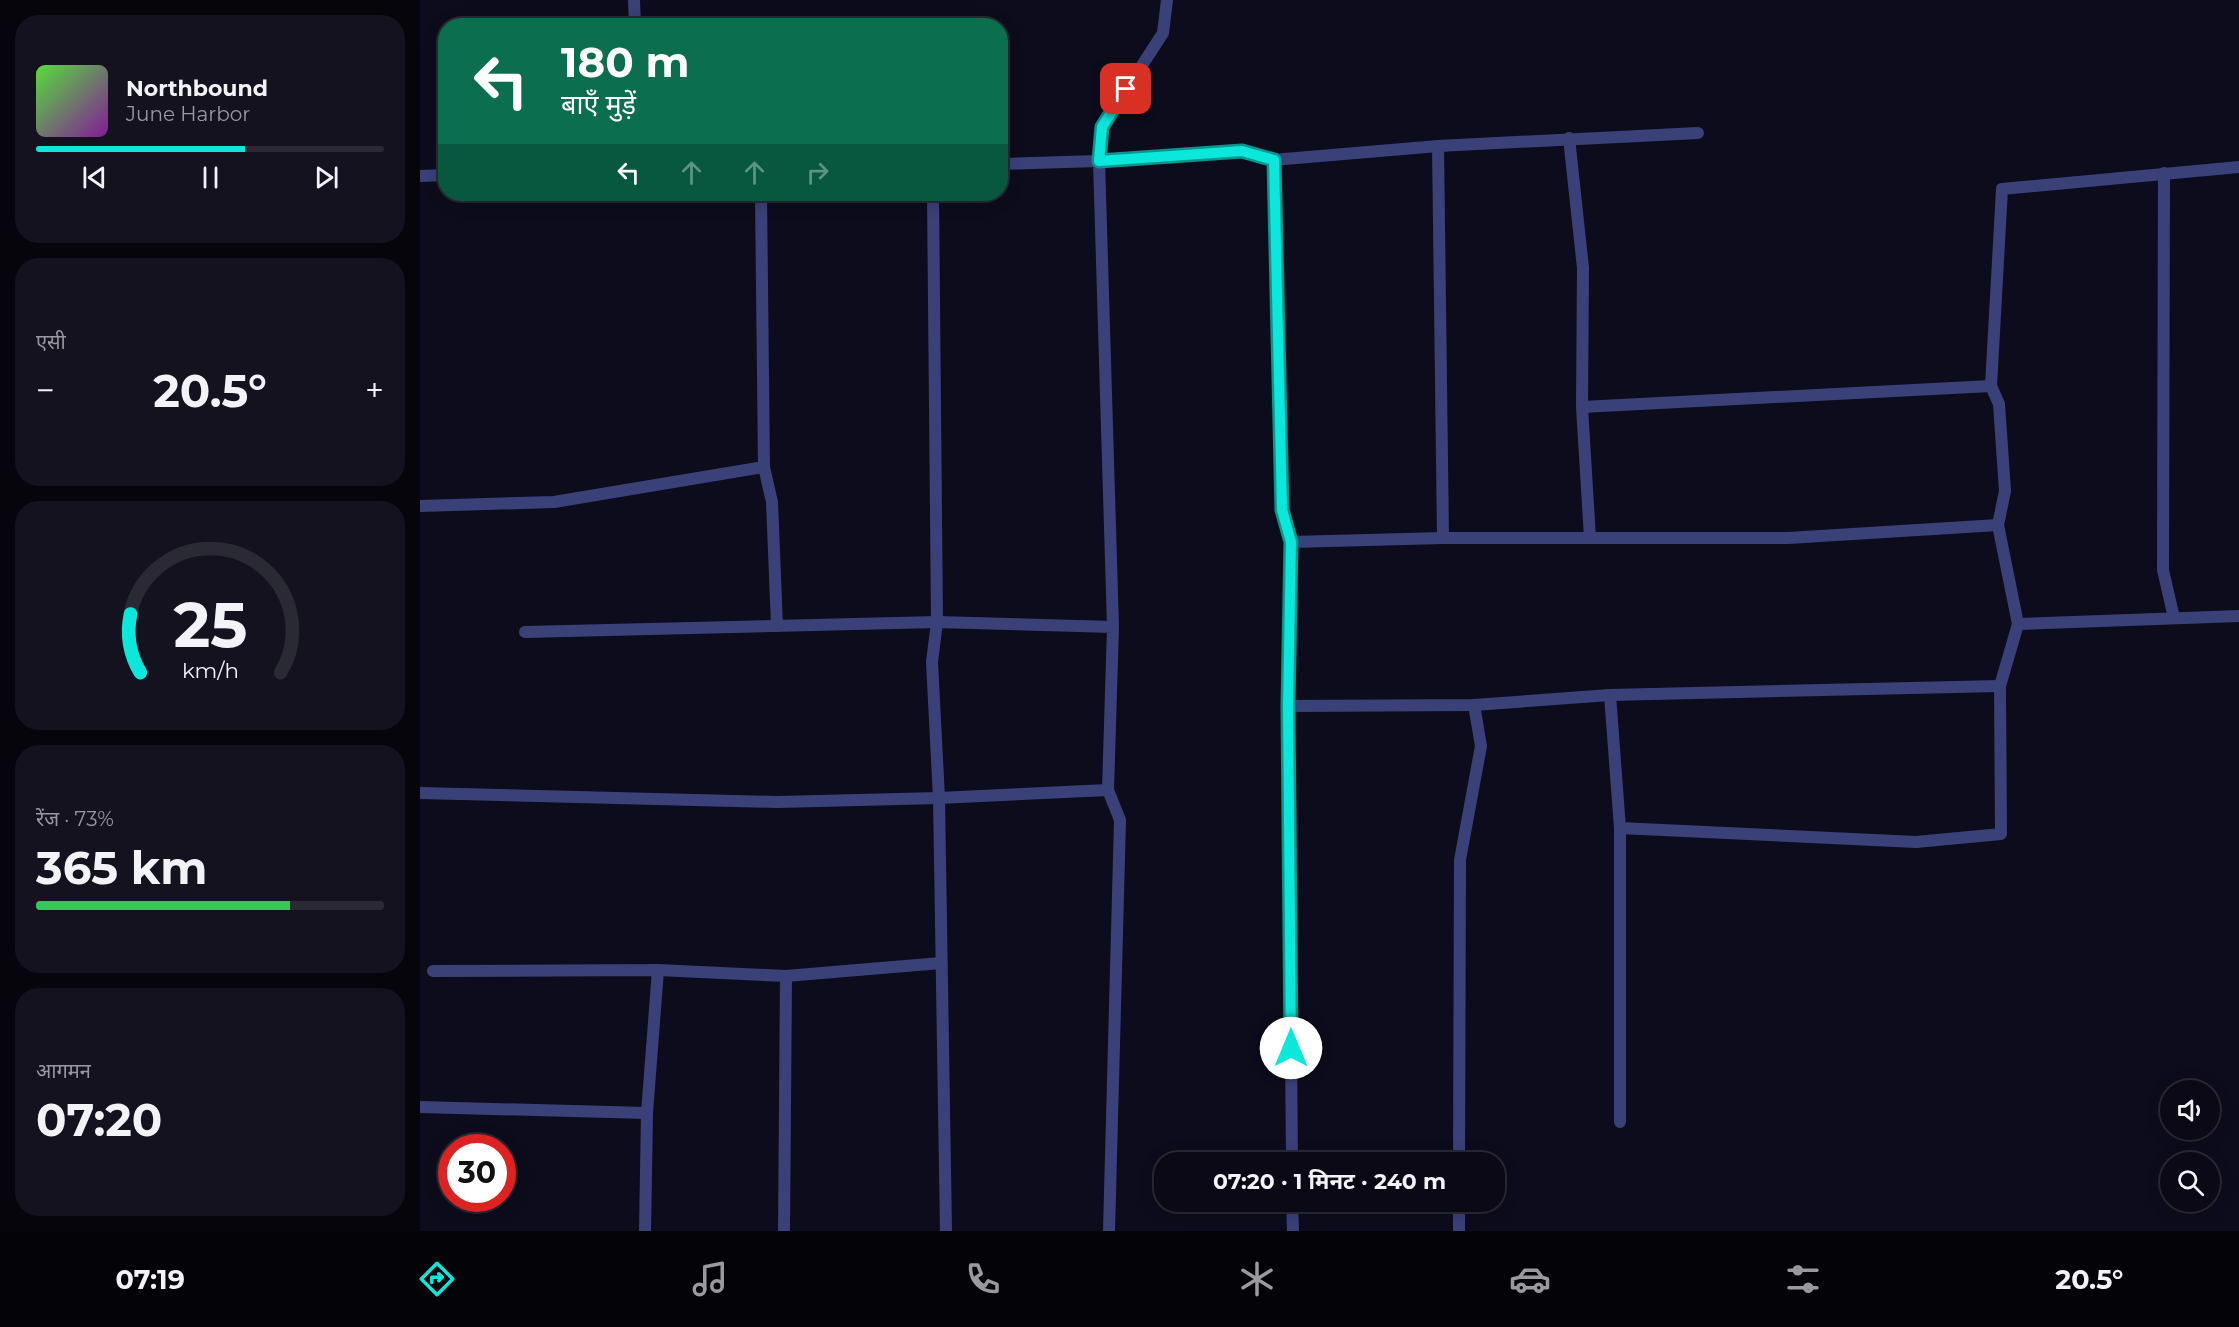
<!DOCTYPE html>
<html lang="hi">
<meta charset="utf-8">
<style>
body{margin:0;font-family:Montserrat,"Noto Sans Devanagari",sans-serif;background:#13121e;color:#f1f3f6;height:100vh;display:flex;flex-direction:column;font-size:22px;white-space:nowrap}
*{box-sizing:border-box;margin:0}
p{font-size:20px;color:#999aa0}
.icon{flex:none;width:33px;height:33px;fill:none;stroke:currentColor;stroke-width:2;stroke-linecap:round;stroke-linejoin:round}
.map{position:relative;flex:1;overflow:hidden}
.sheet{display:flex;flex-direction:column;gap:15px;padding:15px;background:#06050c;width:420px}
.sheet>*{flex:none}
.guide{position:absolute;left:18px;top:18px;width:570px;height:183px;border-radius:24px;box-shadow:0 3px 15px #0003,0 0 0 2px #2a2a34;background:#0b6e4f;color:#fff;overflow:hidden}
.tools{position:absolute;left:1740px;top:1080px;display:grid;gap:12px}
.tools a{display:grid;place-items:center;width:60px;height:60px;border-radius:50%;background:#0a0915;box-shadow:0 3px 15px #0003,0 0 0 2px #2a2a34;font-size:30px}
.speed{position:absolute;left:18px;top:1134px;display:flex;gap:12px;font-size:30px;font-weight:700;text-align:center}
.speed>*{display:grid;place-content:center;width:78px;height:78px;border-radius:50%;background:#0a0915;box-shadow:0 3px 15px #0003,0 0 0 2px #2a2a34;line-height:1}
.speed .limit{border:9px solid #d22;background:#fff;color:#111}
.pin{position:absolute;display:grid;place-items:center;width:51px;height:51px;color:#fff;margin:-26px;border-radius:12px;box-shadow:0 3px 9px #0006}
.me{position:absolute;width:66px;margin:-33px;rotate:0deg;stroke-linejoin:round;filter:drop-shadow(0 0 4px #0008)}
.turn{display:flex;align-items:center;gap:21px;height:126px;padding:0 24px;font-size:27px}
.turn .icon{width:78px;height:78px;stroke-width:2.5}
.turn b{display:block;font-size:42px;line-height:51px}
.lanes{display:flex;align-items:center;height:57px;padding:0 24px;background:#0003;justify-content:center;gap:30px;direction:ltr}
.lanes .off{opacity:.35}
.big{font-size:45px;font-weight:700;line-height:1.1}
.sheet .widget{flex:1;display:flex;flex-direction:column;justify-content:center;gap:9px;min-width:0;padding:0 21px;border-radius:24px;background:#13121e}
.sheet .dial{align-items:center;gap:0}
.dial svg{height:156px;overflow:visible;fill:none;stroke:#2a2a34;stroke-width:7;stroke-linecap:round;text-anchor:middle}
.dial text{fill:#f1f3f6;stroke:none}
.song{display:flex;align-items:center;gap:18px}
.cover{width:72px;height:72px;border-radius:9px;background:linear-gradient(135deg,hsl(110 70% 55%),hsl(290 70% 35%))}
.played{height:6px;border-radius:3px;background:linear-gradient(90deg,#0ce7db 60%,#2a2a34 60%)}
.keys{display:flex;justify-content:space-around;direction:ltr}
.heat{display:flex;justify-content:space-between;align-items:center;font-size:33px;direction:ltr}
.charge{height:9px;border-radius:4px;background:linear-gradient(90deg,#34c759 73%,#2a2a34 0)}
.trip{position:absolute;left:734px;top:1152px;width:351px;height:60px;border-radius:24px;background:#0a0915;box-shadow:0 3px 15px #0003,0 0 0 2px #2a2a34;font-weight:700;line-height:60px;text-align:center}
.tab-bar{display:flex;height:96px;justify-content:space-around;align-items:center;background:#040408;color:#999aa0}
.tab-bar .icon{width:42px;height:42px}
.tab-bar .active{color:#0ce7db}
.tab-bar b{font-size:27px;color:#f1f3f6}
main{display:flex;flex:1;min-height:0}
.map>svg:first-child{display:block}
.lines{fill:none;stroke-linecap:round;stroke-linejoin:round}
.street{stroke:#3a4179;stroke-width:12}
.route-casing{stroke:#08968e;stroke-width:15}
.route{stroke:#0ce7db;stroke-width:10}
</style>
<main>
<section class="sheet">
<div class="widget">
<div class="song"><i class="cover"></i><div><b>Northbound</b><p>June Harbor</p></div></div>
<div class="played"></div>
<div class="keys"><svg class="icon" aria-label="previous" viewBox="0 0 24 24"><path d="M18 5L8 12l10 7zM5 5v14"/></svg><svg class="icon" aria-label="pause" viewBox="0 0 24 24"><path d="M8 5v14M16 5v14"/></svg><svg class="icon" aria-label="next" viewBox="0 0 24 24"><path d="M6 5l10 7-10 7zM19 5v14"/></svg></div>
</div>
<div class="widget"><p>एसी</p>
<div class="heat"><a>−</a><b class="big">20.5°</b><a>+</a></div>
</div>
<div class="widget dial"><svg viewBox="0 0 100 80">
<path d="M14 69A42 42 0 1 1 86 69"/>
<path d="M14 69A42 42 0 0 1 9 39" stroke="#0ce7db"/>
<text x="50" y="56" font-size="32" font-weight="700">25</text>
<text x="50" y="72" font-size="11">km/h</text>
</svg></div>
<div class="widget"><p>रेंज · 73%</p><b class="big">365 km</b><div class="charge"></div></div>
<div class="widget"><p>आगमन</p><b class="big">07:20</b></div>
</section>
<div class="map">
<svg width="1819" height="1231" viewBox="0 0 1819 1231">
<rect width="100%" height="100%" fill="#0d0c1c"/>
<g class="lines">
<g class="street">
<polyline points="214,0 215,26"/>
<polyline points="1149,138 1163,268 1162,407 1170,538"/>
<polyline points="1018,146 1023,538"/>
<polyline points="853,160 862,510 871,542 868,706 872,1162"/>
<polyline points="580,164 679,161 821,151 853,160 1018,146 1278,133"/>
<polyline points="1744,173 1743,570 1754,618"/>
<polyline points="0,176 26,175"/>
<polyline points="341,194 344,467 352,502 357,626"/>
<polyline points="1162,407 1571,386"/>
<polyline points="0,506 134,502 344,467"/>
<polyline points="871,542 1023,538 1368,538 1578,525"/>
<polyline points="1598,624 1819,616"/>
<polyline points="693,627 679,161 682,127 743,33 747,0"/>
<polyline points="105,632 517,622 693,627 688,790 700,820 689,1231"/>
<polyline points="1190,695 1200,828 1200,1122"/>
<polyline points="868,706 1054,705 1190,695 1580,686"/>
<polyline points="0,793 358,802 519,798 512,662 517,622 513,194"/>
<polyline points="1200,828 1496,842 1581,834 1580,686 1598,624 1578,525 1585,491 1579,404 1571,386 1582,189 1819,167"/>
<polyline points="13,971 238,970 366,976 521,963"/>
<polyline points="0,1107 227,1113"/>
<polyline points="1039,1162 1040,860 1061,746 1054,705"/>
<polyline points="872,1202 873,1231"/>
<polyline points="225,1231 227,1113 238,970"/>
<polyline points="364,1231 366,976"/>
<polyline points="526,1231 519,798 688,790"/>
<polyline points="1039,1231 1039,1202"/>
</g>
</g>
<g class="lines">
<defs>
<polyline id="route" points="706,89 682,127 679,161 822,151 854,160 862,510 871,542 868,706 871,1048"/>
</defs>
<use href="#route" class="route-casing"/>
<use href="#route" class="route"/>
</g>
</svg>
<div class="tools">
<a><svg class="icon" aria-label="sound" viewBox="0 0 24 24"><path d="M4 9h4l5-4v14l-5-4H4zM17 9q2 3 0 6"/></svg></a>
<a><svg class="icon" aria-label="search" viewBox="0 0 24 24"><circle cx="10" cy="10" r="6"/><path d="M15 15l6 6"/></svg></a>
</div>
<div class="speed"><div class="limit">30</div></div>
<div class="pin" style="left:706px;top:89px;background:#d93025"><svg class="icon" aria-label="arrive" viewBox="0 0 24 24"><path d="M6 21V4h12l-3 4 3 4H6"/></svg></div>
<svg class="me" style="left:871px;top:1048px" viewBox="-20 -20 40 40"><circle r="19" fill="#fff"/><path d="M0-13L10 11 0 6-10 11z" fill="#0ce7db"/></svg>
<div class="trip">07:20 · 1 मिनट · 240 m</div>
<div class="guide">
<div class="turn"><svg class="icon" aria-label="left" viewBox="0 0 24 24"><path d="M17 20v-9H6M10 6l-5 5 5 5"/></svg><div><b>180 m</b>बाएँ मुड़ें</div></div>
<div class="lanes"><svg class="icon" aria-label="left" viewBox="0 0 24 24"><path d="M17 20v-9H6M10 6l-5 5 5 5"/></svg><svg class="icon off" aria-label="ahead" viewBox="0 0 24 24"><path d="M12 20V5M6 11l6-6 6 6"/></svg><svg class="icon off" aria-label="ahead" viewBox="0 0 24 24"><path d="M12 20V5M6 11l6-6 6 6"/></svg><svg class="icon off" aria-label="right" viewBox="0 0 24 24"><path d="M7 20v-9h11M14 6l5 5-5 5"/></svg></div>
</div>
</div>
</main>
<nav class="tab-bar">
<b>07:19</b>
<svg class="icon active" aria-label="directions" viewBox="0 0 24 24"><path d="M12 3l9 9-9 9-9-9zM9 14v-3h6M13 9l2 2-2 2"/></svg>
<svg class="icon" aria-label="music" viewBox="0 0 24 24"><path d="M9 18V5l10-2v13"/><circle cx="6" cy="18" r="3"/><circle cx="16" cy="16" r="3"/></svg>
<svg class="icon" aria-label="phone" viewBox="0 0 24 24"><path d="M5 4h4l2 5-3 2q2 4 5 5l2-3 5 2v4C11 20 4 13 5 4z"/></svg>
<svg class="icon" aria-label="climate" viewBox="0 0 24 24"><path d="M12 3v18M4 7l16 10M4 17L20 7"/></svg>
<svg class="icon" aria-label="car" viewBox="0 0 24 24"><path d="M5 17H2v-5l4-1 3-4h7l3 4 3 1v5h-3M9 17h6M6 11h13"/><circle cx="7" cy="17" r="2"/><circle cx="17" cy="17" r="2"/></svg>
<svg class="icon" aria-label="filters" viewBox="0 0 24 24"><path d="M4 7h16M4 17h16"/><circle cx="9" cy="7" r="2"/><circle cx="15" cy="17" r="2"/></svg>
<b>20.5°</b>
</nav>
